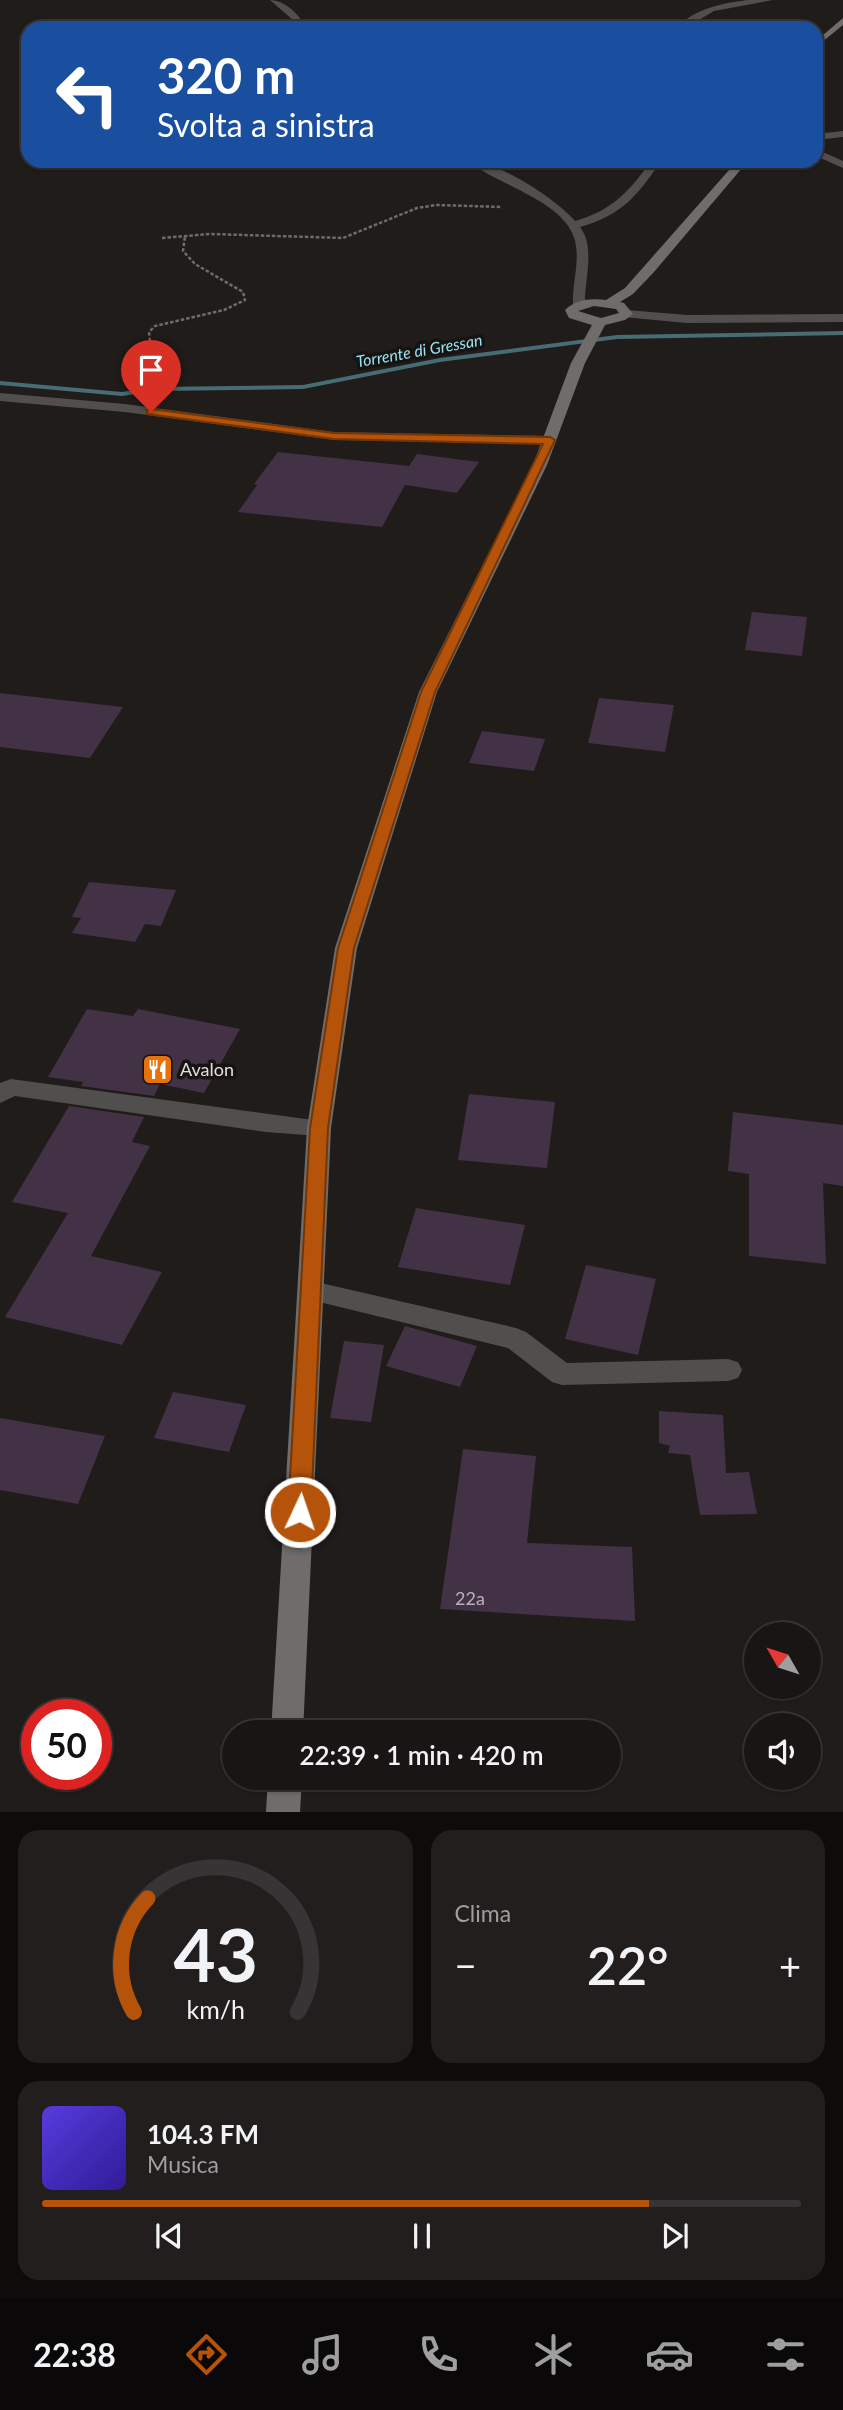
<!DOCTYPE html>
<html lang="it">
<meta charset="utf-8">
<style>
body{margin:0;font-family:Lato,sans-serif;background:#211e1d;color:#f1f3f6;height:100vh;display:flex;flex-direction:column;font-size:26px;white-space:nowrap}
*{box-sizing:border-box;margin:0}
p{font-size:23px;color:#9f9fa0}
.icon{flex:none;width:38px;height:38px;fill:none;stroke:currentColor;stroke-width:2;stroke-linecap:round;stroke-linejoin:round}
.map{position:relative;height:1812px;overflow:hidden}
.sheet{display:flex;flex-direction:column;gap:18px;padding:18px;background:#0d0c0b;flex:1}
.sheet>*{flex:none}
.guide{position:absolute;left:21px;top:21px;width:802px;height:147px;border-radius:21px;box-shadow:0 2px 5px #0004,0 0 0 2px #363434;background:#1a4fa0;color:#fff;overflow:hidden}
.needle{width:46px;rotate:309deg}
.fabs{position:absolute;left:744px;top:1622px;display:grid;gap:14px}
.fabs a{display:grid;place-items:center;width:77px;height:77px;border-radius:50%;background:#181514;box-shadow:0 2px 5px #0004,0 0 0 2px #363434;font-size:35px}
.speed{position:absolute;left:21px;top:1699px;display:flex;gap:14px;font-size:35px;font-weight:700;text-align:center}
.speed>*{display:grid;place-content:center;width:91px;height:91px;border-radius:50%;background:#181514;box-shadow:0 2px 5px #0004,0 0 0 2px #363434;line-height:1}
.speed .limit{border:10px solid #d22;background:#fff;color:#111}
.pin{position:absolute;display:grid;place-items:center;width:60px;height:60px;color:#fff;margin:-72px -30px;border-radius:50% 50% 50% 0;rotate:-45deg;box-shadow:0 0 7px #0007}
.pin .icon{rotate:45deg}
.me{position:absolute;width:77px;margin:-38px;rotate:3deg;stroke-linejoin:round;filter:drop-shadow(0 0 5px #0008)}
.turn{display:flex;align-items:center;gap:24px;height:147px;padding:0 21px;font-size:32px}
.turn .icon{width:91px;height:91px;stroke-width:2.5}
.turn b{display:block;font-size:49px;line-height:60px}
.big{font-size:52px;font-weight:600;line-height:1.1}
.sheet .card{flex:1;display:flex;flex-direction:column;justify-content:center;gap:10px;min-width:0;padding:0 24px;border-radius:21px;background:#211e1d}
.sheet .dial{align-items:center;gap:0}
.dial svg{height:182px;overflow:visible;fill:none;stroke:#363434;stroke-width:7;stroke-linecap:round;text-anchor:middle}
.dial text{fill:#f1f3f6;stroke:none}
.song{display:flex;align-items:center;gap:21px}
.cover{width:84px;height:84px;border-radius:10px;background:linear-gradient(135deg,hsl(250 70% 55%),hsl(250 70% 35%))}
.played{height:7px;border-radius:4px;background:linear-gradient(90deg,#b45309 80%,#363434 80%)}
.keys{display:flex;justify-content:space-around;direction:ltr}
.heat{display:flex;justify-content:space-between;align-items:center;font-size:38px;direction:ltr}
.sheet .tiles{flex:1;display:grid;gap:18px;grid-template-columns:1fr 1fr}
.card:last-child{grid-column:span 2}
.trip{position:absolute;left:222px;top:1720px;width:399px;height:70px;border-radius:35px;background:#181514;box-shadow:0 2px 5px #0004,0 0 0 2px #363434;font-weight:600;line-height:70px;text-align:center}
.dock{display:flex;height:112px;justify-content:space-around;align-items:center;background:#0a0808;color:#9f9fa0}
.dock .icon{width:49px;height:49px}
.dock .current{color:#b45309}
.dock b{font-size:32px;color:#f1f3f6}
.map>svg:first-child{display:block}
.lines{fill:none;stroke-linecap:round;stroke-linejoin:round}
.stream{fill:#466c74;fill-rule:evenodd}
.building{fill:#433146}
.path{stroke:#6f6b69;stroke-width:2.5;stroke-dasharray:3.5 2;stroke-linecap:butt}
.lane{fill:#514f4e;fill-rule:evenodd}
.street{fill:#514f4e;fill-rule:evenodd}
.secondary{fill:#6f6c6a;fill-rule:evenodd}
.route{fill:#b45309;stroke:#753606;stroke-width:2}
.labels{text-anchor:middle;dominant-baseline:central;stroke-width:7;stroke-linejoin:round;paint-order:stroke}
.far-water-label{font-size:16px;font-style:italic;fill:#99e0f0;stroke:#171311}
.poi-label{font-size:18px;fill:#e1dedd;stroke:#171311;text-anchor:start}
.near-number-label{font-size:18px;fill:#bab3b7}
</style>
<div class="map">
<svg width="843" height="1812" viewBox="0 0 843 1812">
<rect width="100%" height="100%" fill="#201c1a"/>
<g class="lines">
<polygon class="stream" points="843,331 843,335 617,339 440,362 303,389 155,391 122,396 0,385 0,381 122,392 155,387 303,385 440,358 617,335"/>
</g>
<g class="building">
<polygon points="278,452 409,466 417,454 479,462 457,493 405,485 382,527 238,512 257,485 254,484"/>
<polygon points="752,612 807,617 802,656 745,650"/>
<polygon points="0,693 123,707 90,758 0,747"/>
<polygon points="599,698 674,705 665,752 588,743"/>
<polygon points="482,731 545,739 534,771 469,763"/>
<polygon points="89,882 176,890 161,926 145,924 135,942 72,933 81,918 72,917"/>
<polygon points="87,1009 133,1016 138,1009 240,1029 204,1093 160,1084 154,1096 81,1086 83,1082 48,1077"/>
<polygon points="469,1094 555,1102 547,1168 458,1160"/>
<polygon points="69,1106 144,1117 132,1142 150,1146 91,1256 162,1272 122,1345 5,1317 68,1213 12,1202"/>
<polygon points="733,1112 843,1125 843,1186 823,1183 826,1264 749,1256 749,1174 728,1171"/>
<polygon points="416,1208 525,1225 510,1285 398,1267"/>
<polygon points="586,1265 656,1279 638,1355 565,1339"/>
<polygon points="405,1326 477,1346 460,1387 386,1366"/>
<polygon points="344,1341 384,1345 371,1422 330,1418"/>
<polygon points="173,1392 246,1405 229,1452 154,1438"/>
<polygon points="659,1411 723,1415 726,1473 749,1472 757,1514 700,1515 690,1455 668,1453 670,1446 659,1443"/>
<polygon points="0,1418 105,1436 78,1504 0,1490"/>
<polygon points="463,1449 536,1456 527,1543 632,1547 635,1621 440,1609"/>
</g>
<g class="lines">
<g class="path">
<polyline points="162,238 210,234 343,238 417,208 436,205 502,207"/>
<polyline points="150,341 149,332 155,326 224,310 245,300 243,292 195,264 183,251 185,236"/>
</g>
<polygon class="lane" points="11,1079 328,1122 331,1128 328,1134 319,1136 266,1132 15,1096 0,1103 0,1083"/>
<g class="street">
<path d="M270 0C285 0 300 15 306 28H298L294 21Z"/>
<path d="M749 0H773L714 11 685 28H676C696 8 722 3 749 0Z"/>
<polygon points="843,131 843,137 816,140 816,134"/>
<polygon points="816,149 843,161 843,168 816,156"/>
<path d="M469 161C498 161 556 199 575 221 611 211 630 191 651 161H661C637 196 622 215 580 227 596 248 584 280 585 305L579 309 573 305C572 285 579 265 576 246 571 202 497 186 469 161Z"/>
<polygon points="627,310 687,315 843,314 843,322 687,323 623,317 623,311"/>
<polygon points="0,393 125,404 334,432 550,436 557,440 550,444 334,440 125,412 0,401"/>
<polygon points="312,1281 516,1328 526,1332 567,1363 728,1359 738,1362 742,1370 738,1378 728,1381 562,1385 552,1382 508,1348 303,1298 299,1291 303,1284"/>
</g>
<g class="secondary">
<polygon points="843,18 843,25 816,47 816,41"/>
<path d="M737 161H748L654 272 633 294 620 302 624 303 633 314 625 320 605 325 585 363 547 465 437 692 357 948 331 1128 303 1732H271L307 1128 335 948 419 692 533 465 571 363 592 325 569 318 565 310C576 299 591 298 606 300L625 288ZM594 306 616 309 619 313 601 318 578 311Z"/>
<polygon points="268,1778 302,1778 300,1812 266,1812"/>
</g>
</g>
<polygon class="route" points="151,409 334,433 550,437 555,440 435,692 354,948 328,1128 311,1512 308,1519 300,1521 292,1519 288,1512 310,1128 338,948 421,692 543,444 334,439 147,414 147,410"/>
<defs>
<symbol id="restaurant-square" viewBox="-11 -11 22 22"><rect x="-9" y="-9" width="18" height="18" rx="4" fill="#e8710a" stroke="#171311"/><path d="M-5-6h1v4h1v-4h1v4h1v-4h1v5L-1.5 .5V6h-2V.5L-5-1ZM5-6V6H3V1.5H1.5Q1.5-4 5-6Z" fill="#fff"/></symbol>
</defs>
<g fill-rule="evenodd">
<use href="#restaurant-square" x="140" y="1052" width="35" height="35"/>
</g>
<g class="labels">
<g class="far-water-label">
<text transform="translate(419 350) rotate(-10)">Torrente di Gressan</text>
</g>
<g class="poi-label">
<text x="180" y="1069">Avalon</text>
</g>
<g class="near-number-label">
<text x="470" y="1598">22a</text>
</g>
</g>
</svg>
<div class="fabs">
<a><svg class="needle" viewBox="-14 -14 28 28"><path d="M0-13l5 13h-10z" fill="#e53935"/><path d="M0 13l5-13h-10z" fill="#9f9fa0"/></svg></a>
<a><svg class="icon" aria-label="sound" viewBox="0 0 24 24"><path d="M4 9h4l5-4v14l-5-4H4zM17 9q2 3 0 6"/></svg></a>
</div>
<div class="speed"><div class="limit">50</div></div>
<div class="pin" style="left:151px;top:412px;background:#d93025"><svg class="icon" aria-label="arrive" viewBox="0 0 24 24"><path d="M6 21V4h12l-3 4 3 4H6"/></svg></div>
<svg class="me" style="left:300px;top:1512px" viewBox="-20 -20 40 40"><circle r="17" fill="#b45309" stroke="#fff" stroke-width="3"/><path d="M0-11L8 9 0 5-8 9z" fill="#fff"/></svg>
<div class="trip">22:39 · 1 min · 420 m</div>
<div class="guide">
<div class="turn"><svg class="icon" aria-label="left" viewBox="0 0 24 24"><path d="M17 20v-9H6M10 6l-5 5 5 5"/></svg><div><b>320 m</b>Svolta a sinistra</div></div>
</div>
</div>
<section class="sheet">
<div class="tiles">
<div class="card dial"><svg viewBox="0 0 100 80">
<path d="M14 69A42 42 0 1 1 86 69"/>
<path d="M14 69A42 42 0 0 1 20 19" stroke="#b45309"/>
<text x="50" y="56" font-size="32" font-weight="700">43</text>
<text x="50" y="72" font-size="11">km/h</text>
</svg></div>
<div class="card"><p>Clima</p>
<div class="heat"><a>−</a><b class="big">22°</b><a>+</a></div>
</div>
<div class="card">
<div class="song"><i class="cover"></i><div><b>104.3 FM</b><p>Musica</p></div></div>
<div class="played"></div>
<div class="keys"><svg class="icon" aria-label="previous" viewBox="0 0 24 24"><path d="M18 5L8 12l10 7zM5 5v14"/></svg><svg class="icon" aria-label="pause" viewBox="0 0 24 24"><path d="M8 5v14M16 5v14"/></svg><svg class="icon" aria-label="next" viewBox="0 0 24 24"><path d="M6 5l10 7-10 7zM19 5v14"/></svg></div>
</div>
</div>
</section>
<nav class="dock">
<b>22:38</b>
<svg class="icon current" aria-label="directions" viewBox="0 0 24 24"><path d="M12 3l9 9-9 9-9-9zM9 14v-3h6M13 9l2 2-2 2"/></svg>
<svg class="icon" aria-label="music" viewBox="0 0 24 24"><path d="M9 18V5l10-2v13"/><circle cx="6" cy="18" r="3"/><circle cx="16" cy="16" r="3"/></svg>
<svg class="icon" aria-label="phone" viewBox="0 0 24 24"><path d="M5 4h4l2 5-3 2q2 4 5 5l2-3 5 2v4C11 20 4 13 5 4z"/></svg>
<svg class="icon" aria-label="climate" viewBox="0 0 24 24"><path d="M12 3v18M4 7l16 10M4 17L20 7"/></svg>
<svg class="icon" aria-label="car" viewBox="0 0 24 24"><path d="M5 17H2v-5l4-1 3-4h7l3 4 3 1v5h-3M9 17h6M6 11h13"/><circle cx="7" cy="17" r="2"/><circle cx="17" cy="17" r="2"/></svg>
<svg class="icon" aria-label="filters" viewBox="0 0 24 24"><path d="M4 7h16M4 17h16"/><circle cx="9" cy="7" r="2"/><circle cx="15" cy="17" r="2"/></svg>
</nav>
